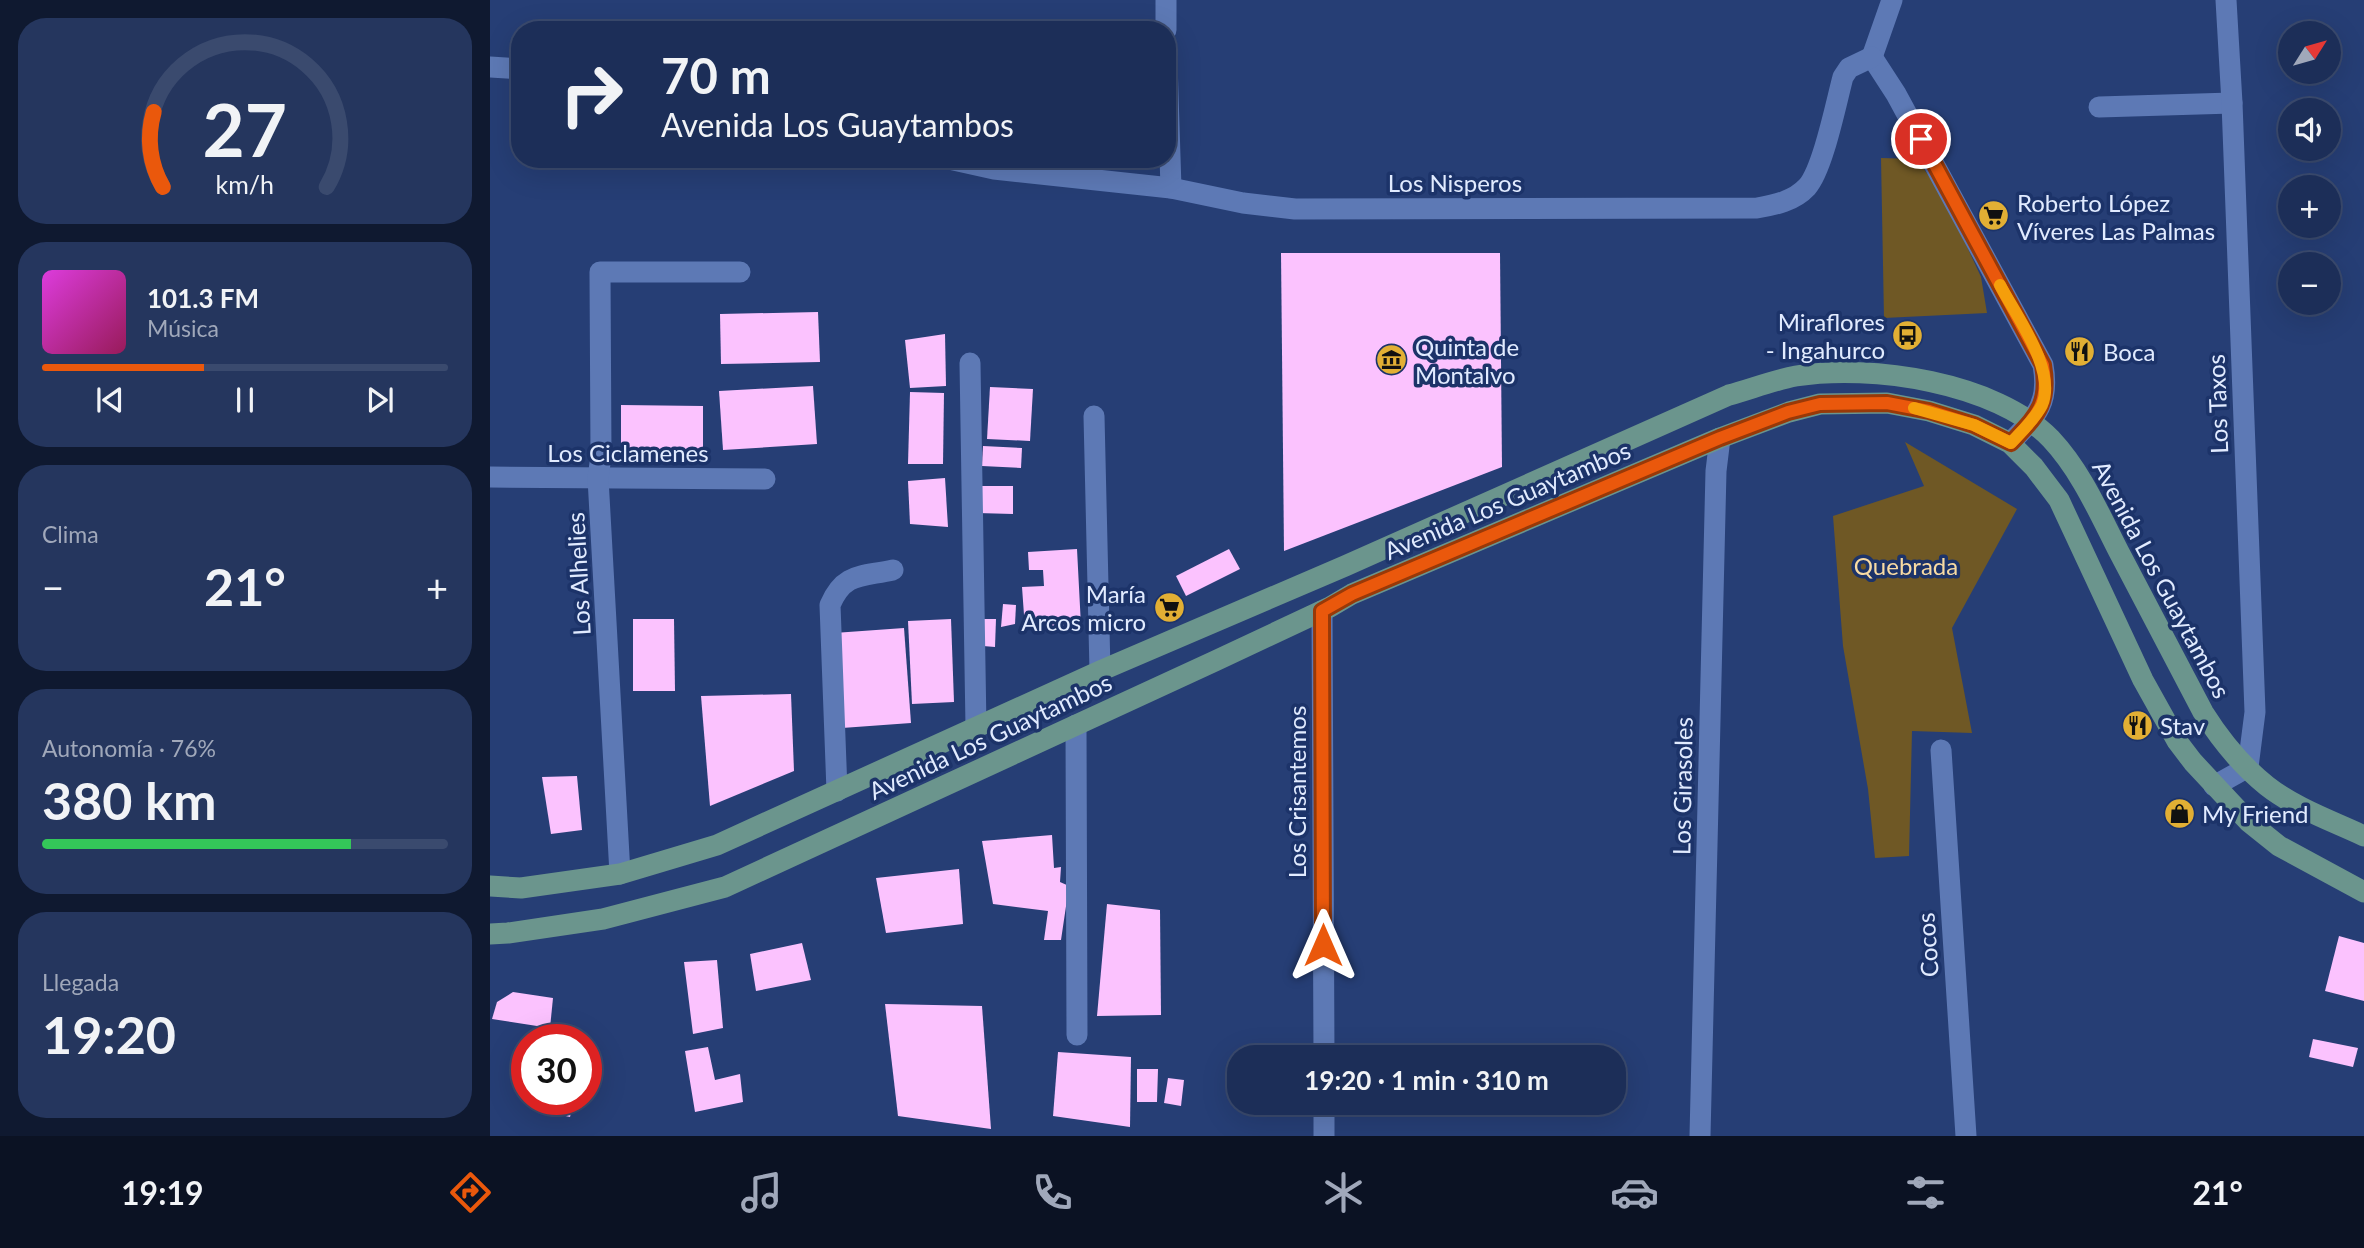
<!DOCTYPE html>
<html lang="es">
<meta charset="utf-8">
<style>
body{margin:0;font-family:Lato,sans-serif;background:#25365e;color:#f1f3f6;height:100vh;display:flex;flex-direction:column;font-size:26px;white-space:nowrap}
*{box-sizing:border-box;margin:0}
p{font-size:23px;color:#a0a8ba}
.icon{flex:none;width:38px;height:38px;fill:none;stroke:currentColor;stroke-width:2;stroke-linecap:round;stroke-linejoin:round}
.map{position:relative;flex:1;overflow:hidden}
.side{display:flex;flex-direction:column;gap:18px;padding:18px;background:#0f1930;width:490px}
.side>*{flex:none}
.banner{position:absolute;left:21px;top:21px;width:665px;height:147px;border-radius:28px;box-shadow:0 7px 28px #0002,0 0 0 2px #3a4a6e;background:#1c2e58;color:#f1f3f6;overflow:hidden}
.needle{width:46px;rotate:53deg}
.fabs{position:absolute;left:1788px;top:21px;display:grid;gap:14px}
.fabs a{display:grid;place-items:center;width:63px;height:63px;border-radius:50%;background:#1c2e58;box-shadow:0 7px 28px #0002,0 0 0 2px #3a4a6e;font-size:35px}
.speed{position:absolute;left:21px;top:1024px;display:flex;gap:14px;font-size:35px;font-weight:700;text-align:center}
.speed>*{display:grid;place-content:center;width:91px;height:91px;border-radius:50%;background:#1c2e58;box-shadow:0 7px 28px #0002,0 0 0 2px #3a4a6e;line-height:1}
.speed .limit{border:10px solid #d22;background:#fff;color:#111}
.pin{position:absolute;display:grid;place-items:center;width:60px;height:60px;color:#fff;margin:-30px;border:4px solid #fff;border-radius:50%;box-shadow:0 2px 7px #0007}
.me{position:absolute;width:77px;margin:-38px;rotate:0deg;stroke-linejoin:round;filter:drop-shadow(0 0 5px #0008)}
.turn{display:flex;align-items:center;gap:24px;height:147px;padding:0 35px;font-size:32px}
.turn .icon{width:91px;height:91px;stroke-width:2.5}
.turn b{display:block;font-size:49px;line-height:60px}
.big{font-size:52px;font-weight:700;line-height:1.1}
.side .tile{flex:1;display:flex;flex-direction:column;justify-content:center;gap:10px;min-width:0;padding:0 24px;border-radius:28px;background:#25365e}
.side .dial{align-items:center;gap:0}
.dial svg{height:182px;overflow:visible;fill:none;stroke:#3a4a6e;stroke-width:7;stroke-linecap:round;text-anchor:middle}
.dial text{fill:#f1f3f6;stroke:none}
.song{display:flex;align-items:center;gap:21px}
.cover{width:84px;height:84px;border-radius:10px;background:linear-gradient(135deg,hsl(300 70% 55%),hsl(330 70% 35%))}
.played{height:7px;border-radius:4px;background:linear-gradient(90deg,#ea580c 40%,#3a4a6e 40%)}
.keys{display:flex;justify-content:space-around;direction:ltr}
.heat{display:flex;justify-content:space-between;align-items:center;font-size:38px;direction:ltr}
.charge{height:10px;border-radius:5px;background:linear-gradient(90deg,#34c759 76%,#3a4a6e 0)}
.trip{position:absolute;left:737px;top:1045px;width:399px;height:70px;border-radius:28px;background:#1c2e58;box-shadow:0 7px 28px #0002,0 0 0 2px #3a4a6e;font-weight:700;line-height:70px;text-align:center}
.menu{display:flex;height:112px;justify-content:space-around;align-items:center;background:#0b1223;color:#a0a8ba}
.menu .icon{width:49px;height:49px}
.menu .active{color:#ea580c}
.menu b{font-size:32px;color:#f1f3f6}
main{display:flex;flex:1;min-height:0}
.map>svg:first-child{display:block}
.green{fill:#6f5825}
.building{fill:#fbc2fe}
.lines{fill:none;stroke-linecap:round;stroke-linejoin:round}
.minor{stroke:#5d79b5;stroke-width:21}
.major{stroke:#6b958d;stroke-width:21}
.route-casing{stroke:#983908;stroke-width:18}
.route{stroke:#ea580c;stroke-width:12}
.slow{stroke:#f59e0b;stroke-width:12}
.labels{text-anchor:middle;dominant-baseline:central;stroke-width:7;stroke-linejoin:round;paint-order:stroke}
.street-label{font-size:24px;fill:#e1ebff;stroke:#1c3369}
.poi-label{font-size:24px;fill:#e1ebff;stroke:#1c3369;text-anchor:start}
.park-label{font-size:24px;fill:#f8dba3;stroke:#1c3369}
</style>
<main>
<section class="side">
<div class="tile dial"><svg viewBox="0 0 100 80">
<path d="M14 69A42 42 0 1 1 86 69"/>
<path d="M14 69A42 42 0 0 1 10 36" stroke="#ea580c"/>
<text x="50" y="56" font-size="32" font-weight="700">27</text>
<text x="50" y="72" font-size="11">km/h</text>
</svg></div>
<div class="tile">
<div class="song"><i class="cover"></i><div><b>101.3 FM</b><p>Música</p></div></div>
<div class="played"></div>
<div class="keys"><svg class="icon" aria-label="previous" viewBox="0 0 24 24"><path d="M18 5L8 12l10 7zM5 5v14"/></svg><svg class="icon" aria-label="pause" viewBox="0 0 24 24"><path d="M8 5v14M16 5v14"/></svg><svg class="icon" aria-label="next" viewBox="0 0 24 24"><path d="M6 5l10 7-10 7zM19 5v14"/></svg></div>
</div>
<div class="tile"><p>Clima</p>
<div class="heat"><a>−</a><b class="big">21°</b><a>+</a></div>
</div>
<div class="tile"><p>Autonomía · 76%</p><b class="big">380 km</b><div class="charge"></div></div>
<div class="tile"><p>Llegada</p><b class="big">19:20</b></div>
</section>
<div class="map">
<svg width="1874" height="1136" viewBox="0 0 1874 1136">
<rect width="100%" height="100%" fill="#263e75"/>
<g class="green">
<polygon points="1391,158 1427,159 1456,201 1491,277 1497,313 1394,318"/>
<polygon points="1415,442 1527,509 1462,628 1482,733 1422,731 1419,856 1385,858 1378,789 1353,646 1343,516 1434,486"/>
</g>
<g class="building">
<polygon points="791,253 1010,253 1012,467 794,551"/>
<polygon points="328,312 330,362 231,364 230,314"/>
<polygon points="455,334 456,386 420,388 415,340"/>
<polygon points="323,386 327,444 233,450 229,391"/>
<polygon points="500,387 543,389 540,441 497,439"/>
<polygon points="420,392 454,393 453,464 418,464"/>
<polygon points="131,405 213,406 213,458 131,457"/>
<polygon points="493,446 532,448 531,468 492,466"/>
<polygon points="455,478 458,527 420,524 418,481"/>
<polygon points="487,486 523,486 523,514 487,513"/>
<polygon points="587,549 591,626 535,629 532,587 554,586 553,570 539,570 538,552"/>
<polygon points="739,549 750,569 696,596 686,576"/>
<polygon points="513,604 526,605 525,624 511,627"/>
<polygon points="143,619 184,619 185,691 143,691"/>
<polygon points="461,619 464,702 422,704 418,621"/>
<polygon points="494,619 506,619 505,647 493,646"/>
<polygon points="414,628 421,723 352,728 344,633"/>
<polygon points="301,694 304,771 220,806 211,696"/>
<polygon points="87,776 92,830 61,834 52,777"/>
<polygon points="562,835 564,868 571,867 570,882 579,886 571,940 554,940 558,911 503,904 492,841"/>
<polygon points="469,869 473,924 396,933 386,878"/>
<polygon points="617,904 670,910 671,1015 607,1016"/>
<polygon points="1849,936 1874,943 1874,1001 1835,991"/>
<polygon points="312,943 321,980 266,991 260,954"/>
<polygon points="227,960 233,1028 203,1034 194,962"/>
<polygon points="23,992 63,998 60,1028 2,1019 7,1002"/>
<polygon points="395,1004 492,1006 501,1129 408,1116"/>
<polygon points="1823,1039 1868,1048 1863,1067 1819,1057"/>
<polygon points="218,1047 225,1080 250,1074 253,1102 205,1112 195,1051"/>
<polygon points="568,1052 641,1057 640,1127 563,1116"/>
<polygon points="647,1069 668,1069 667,1102 647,1102"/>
<polygon points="678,1078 694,1080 691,1106 674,1103"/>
<polygon points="64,1099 84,1099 80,1117 61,1113"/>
</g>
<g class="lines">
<g class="minor">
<polyline points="676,0 676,30"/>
<path d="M1382 57 1406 94 1553 365C1560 404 1546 416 1520 443"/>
<polyline points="1382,57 1402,0"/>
<polyline points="677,62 681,188"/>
<polyline points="0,67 30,69"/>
<polyline points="1609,107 1742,103"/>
<path d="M459 159 504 169 681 188 753 203 805 209 1267 208C1285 205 1304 201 1317 187 1333 169 1346 103 1353 77L1359 68 1382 57"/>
<polyline points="480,363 486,727"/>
<polyline points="604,416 610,671"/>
<polyline points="0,477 275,479"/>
<polyline points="832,611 834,1057"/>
<polyline points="586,725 587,1035"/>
<polyline points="1451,750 1476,1136"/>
<polyline points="1724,786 1758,767 1765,712 1742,103 1736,0"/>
<path d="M347 791 340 605C354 572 372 577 403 570"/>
<polyline points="130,874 108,478 111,456 110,272 250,272"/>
<polyline points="834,1102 834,1136"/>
<polyline points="1210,1136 1226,471 1230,438"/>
</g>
<g class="major">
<path d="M0 886 31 888 130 874 227 845 610 671 855 566 1239 395C1261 389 1284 380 1306 376 1381 364 1506 382 1561 439 1591 471 1609 513 1629 552 1657 606 1685 659 1713 712 1730 739 1752 766 1777 786 1805 808 1842 821 1874 836"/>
<polyline points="0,934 18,933 113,919 235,887 725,661 840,607 862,594 1230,438 1299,412 1330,404 1397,403 1439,411 1484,425 1520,443 1544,467 1569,500 1653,680 1687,741 1703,762 1759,822 1789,846 1874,892"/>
</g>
</g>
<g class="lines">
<defs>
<path id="route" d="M833 945 832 611 862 594 1230 438 1298 412 1330 404 1397 403 1439 411 1484 425 1521 443C1546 416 1560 405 1553 365L1431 139"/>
</defs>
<use href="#route" class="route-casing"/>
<use href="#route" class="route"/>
<path class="slow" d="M1424 408 1484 425 1521 443C1532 431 1545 419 1552 405 1567 370 1526 316 1510 285"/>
</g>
<defs>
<symbol id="supermarket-disc" viewBox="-11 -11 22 22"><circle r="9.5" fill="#e2af34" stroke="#1c3369"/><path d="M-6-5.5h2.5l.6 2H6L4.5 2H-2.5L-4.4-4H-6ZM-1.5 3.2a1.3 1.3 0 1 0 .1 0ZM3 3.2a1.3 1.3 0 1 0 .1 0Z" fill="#111"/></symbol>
<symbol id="bus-disc" viewBox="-11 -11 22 22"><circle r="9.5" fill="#e2af34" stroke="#1c3369"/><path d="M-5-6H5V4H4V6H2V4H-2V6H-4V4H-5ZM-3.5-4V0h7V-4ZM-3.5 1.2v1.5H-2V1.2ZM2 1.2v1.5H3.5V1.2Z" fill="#111"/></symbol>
<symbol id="restaurant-disc" viewBox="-11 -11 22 22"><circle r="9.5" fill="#e2af34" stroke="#1c3369"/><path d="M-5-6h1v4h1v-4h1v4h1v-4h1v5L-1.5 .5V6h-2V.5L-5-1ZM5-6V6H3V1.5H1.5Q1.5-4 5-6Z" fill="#111"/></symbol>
<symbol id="museum-disc" viewBox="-11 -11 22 22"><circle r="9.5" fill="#e2af34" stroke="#1c3369"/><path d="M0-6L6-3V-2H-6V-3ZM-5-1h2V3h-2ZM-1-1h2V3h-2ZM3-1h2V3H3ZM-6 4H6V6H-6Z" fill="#111"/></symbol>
<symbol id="shop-disc" viewBox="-11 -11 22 22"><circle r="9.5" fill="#e2af34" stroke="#1c3369"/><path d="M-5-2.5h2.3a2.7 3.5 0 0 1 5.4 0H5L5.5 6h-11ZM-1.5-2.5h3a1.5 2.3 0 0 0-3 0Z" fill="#111"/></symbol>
</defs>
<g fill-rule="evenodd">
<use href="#supermarket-disc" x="1486" y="198" width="35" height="35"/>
<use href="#bus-disc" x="1400" y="318" width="35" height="35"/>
<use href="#restaurant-disc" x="1572" y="334" width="35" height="35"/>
<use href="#museum-disc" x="884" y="342" width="35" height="35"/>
<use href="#supermarket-disc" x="662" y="590" width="35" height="35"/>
<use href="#restaurant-disc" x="1630" y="708" width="35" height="35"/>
<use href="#shop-disc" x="1672" y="796" width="35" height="35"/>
</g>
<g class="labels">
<g class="street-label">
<text x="965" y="182">Los Nisperos</text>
<text transform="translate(1727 404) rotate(-92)">Los Taxos</text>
<text x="138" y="452">Los Ciclamenes</text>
<text transform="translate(1017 500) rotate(-23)">Avenida Los Guaytambos</text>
<text transform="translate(88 574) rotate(-93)">Los Alhelies</text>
<text transform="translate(1672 579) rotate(62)">Avenida Los Guaytambos</text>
<text transform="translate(500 736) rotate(-25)">Avenida Los Guaytambos</text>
<text transform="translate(1192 786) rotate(-89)">Los Girasoles</text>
<text transform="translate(806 792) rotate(-90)">Los Crisantemos</text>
<text transform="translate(1437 945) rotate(-94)">Cocos</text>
</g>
<g class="poi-label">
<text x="1527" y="202">Roberto López<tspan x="1527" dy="28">Víveres Las Palmas</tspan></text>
<text x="1395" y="321" text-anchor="end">Miraflores<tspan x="1395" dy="28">- Ingahurco</tspan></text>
<text x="925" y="346">Quinta de<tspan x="925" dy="28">Montalvo</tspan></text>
<text x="1613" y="351">Boca</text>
<text x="656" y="593" text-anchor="end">María<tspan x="656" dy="28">Arcos micro</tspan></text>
<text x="1670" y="725">Stav</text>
<text x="1712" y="813">My Friend</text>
</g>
<g class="park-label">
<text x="1416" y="565">Quebrada</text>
</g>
</g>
</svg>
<div class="fabs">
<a><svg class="needle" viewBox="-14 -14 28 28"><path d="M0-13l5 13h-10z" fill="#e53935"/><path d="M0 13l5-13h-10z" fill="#a0a8ba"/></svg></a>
<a><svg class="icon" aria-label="sound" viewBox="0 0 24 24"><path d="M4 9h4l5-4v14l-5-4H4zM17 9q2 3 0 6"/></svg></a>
<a>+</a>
<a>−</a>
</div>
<div class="speed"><div class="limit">30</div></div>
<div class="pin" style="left:1431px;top:139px;background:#d93025"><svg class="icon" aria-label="arrive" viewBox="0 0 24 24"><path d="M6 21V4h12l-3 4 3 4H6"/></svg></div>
<svg class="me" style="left:833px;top:945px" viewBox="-20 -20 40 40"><path d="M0-17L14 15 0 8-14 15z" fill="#ea580c" stroke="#fff" stroke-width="4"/></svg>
<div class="trip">19:20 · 1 min · 310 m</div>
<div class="banner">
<div class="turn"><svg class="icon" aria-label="right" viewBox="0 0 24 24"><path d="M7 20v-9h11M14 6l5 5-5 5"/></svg><div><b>70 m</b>Avenida Los Guaytambos</div></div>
</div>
</div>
</main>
<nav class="menu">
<b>19:19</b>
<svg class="icon active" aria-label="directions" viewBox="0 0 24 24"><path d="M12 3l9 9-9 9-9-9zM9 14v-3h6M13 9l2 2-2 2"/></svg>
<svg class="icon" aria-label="music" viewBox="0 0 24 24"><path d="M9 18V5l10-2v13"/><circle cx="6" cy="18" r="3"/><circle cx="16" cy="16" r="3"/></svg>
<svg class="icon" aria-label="phone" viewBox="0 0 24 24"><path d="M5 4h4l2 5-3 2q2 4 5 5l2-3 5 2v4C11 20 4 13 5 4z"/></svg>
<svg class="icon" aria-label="climate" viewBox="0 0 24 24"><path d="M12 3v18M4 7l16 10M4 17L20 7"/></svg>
<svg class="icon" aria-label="car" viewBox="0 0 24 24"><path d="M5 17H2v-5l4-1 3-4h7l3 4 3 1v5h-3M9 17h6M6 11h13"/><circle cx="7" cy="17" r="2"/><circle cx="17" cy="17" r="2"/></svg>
<svg class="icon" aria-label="filters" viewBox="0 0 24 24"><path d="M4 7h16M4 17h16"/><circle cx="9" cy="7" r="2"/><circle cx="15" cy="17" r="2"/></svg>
<b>21°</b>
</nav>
